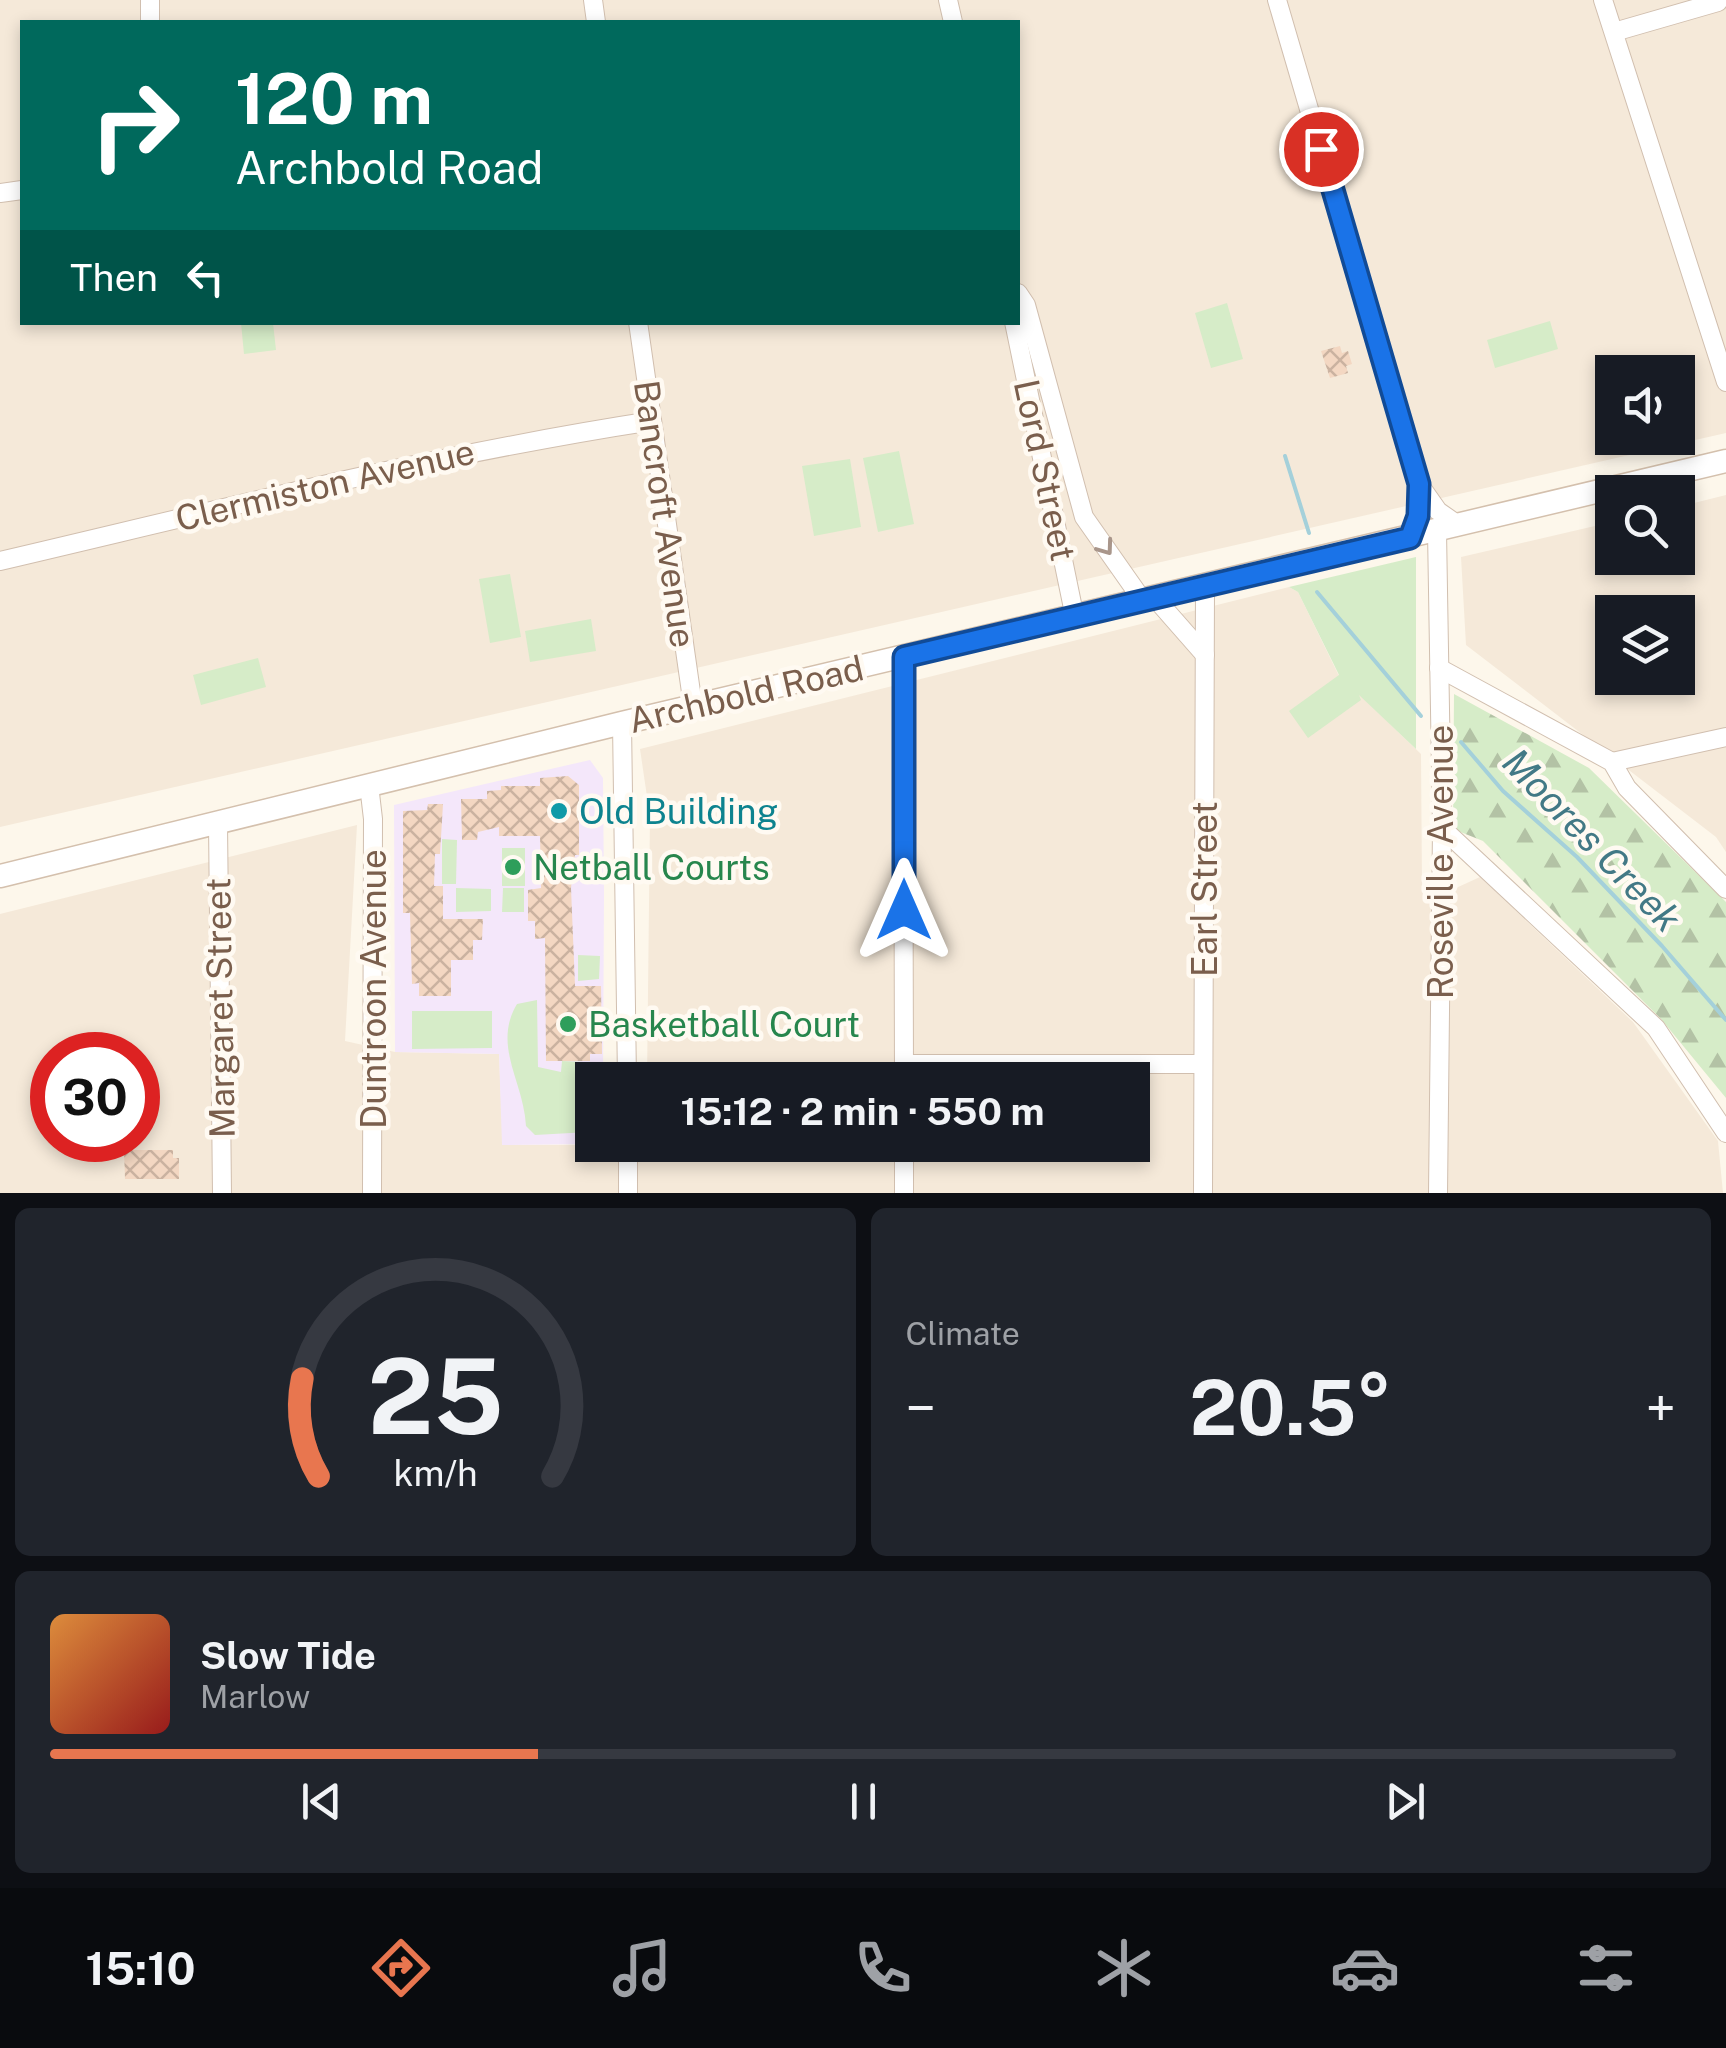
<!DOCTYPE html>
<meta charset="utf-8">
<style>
body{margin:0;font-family:"Public Sans",sans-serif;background:#20242c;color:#f1f3f6;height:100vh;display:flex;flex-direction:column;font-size:38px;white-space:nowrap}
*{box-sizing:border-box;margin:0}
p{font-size:32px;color:#9ea1a6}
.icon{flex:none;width:55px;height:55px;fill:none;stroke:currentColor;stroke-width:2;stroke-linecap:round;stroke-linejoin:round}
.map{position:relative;height:1193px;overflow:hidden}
.side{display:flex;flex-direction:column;gap:15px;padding:15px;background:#0d0f14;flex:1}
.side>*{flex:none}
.hud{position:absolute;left:20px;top:20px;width:1000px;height:305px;border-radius:0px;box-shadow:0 5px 15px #0003;background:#00695c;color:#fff;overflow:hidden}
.fabs{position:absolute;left:1595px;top:355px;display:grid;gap:20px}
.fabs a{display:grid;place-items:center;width:100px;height:100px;border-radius:0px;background:#171b24;box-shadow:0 5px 15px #0003;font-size:50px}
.speed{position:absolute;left:30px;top:1032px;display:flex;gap:20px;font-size:50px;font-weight:700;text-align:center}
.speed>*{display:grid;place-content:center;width:130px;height:130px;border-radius:50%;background:#171b24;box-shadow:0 5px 15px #0003;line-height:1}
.speed .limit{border:15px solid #d22;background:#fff;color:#111}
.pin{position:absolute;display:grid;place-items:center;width:85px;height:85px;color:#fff;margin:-42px;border:5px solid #fff;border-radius:50%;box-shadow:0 2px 10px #0007}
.me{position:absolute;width:110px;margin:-55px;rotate:0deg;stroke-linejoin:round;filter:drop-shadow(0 0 8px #0008)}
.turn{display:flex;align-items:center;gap:35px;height:210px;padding:0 50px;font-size:45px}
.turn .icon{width:130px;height:130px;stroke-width:2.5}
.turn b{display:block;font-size:70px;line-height:85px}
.then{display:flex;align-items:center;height:95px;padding:0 50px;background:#0003;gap:20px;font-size:38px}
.big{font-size:75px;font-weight:700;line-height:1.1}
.side .card{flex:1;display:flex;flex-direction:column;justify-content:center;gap:15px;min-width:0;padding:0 35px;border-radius:15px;background:#20242c}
.side .dial{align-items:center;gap:0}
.dial svg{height:260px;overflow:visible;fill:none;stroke:#363941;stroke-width:7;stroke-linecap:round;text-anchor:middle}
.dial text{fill:#f1f3f6;stroke:none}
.song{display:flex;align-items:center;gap:30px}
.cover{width:120px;height:120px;border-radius:15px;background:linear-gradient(135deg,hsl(30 70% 55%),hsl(0 70% 35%))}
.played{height:10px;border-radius:5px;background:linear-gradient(90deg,#e8764f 30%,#363941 30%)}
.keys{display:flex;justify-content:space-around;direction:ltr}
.heat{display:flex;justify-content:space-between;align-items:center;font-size:55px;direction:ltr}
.side .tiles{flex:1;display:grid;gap:15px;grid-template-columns:1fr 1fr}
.card:last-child{grid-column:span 2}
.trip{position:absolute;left:575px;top:1062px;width:575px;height:100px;border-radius:0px;background:#171b24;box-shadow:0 5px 15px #0003;font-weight:700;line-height:100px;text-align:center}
.tabs{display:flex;height:160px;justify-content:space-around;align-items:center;background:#090b0e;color:#9ea1a6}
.tabs .icon{width:70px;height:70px}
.tabs .selected{color:#e8764f}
.tabs b{font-size:45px;color:#f1f3f6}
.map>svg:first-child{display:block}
.residential{fill:#f5e9d9;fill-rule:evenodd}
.education{fill:#f4e7fa}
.forest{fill:url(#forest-firs)}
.green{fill:#d6ecc8}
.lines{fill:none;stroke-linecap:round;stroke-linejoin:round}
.stream{stroke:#a4d0da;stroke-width:4}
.building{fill:url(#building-cross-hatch)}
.minor-casing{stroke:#d1bfaf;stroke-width:20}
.secondary-casing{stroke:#d4c0ad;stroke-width:25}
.minor{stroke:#fff;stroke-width:18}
.secondary{stroke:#fff;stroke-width:22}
.oneway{stroke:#a9968b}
.route-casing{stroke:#114b97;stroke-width:25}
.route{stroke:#1a73e8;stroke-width:18}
.culture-dot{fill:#0f9aa8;stroke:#fffaf2;stroke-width:4}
.leisure-dot{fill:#2e9e5b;stroke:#fffaf2;stroke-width:4}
.labels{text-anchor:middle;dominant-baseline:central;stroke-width:9;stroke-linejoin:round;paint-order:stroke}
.street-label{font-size:35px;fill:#7a5e4c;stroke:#fffaf2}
.culture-label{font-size:35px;fill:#0d838f;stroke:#fffaf2;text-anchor:start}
.leisure-label{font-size:35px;fill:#27864d;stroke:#fffaf2;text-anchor:start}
.water-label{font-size:38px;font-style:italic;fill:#427986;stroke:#fffaf2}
</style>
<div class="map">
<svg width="1726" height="1193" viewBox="0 0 1726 1193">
<defs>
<pattern id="forest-firs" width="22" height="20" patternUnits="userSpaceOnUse" patternTransform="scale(2.5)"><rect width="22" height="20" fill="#d6ecc8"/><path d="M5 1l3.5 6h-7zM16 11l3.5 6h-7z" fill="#b3c2a5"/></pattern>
<pattern id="building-cross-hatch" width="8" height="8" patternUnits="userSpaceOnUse" patternTransform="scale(2.5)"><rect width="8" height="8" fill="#f3d7c2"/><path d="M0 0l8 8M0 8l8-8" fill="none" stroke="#cab2a0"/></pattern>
</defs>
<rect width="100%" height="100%" fill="#fdf7eb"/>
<g class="residential">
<path d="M0 0H1726V433L0 827ZM22 22H1018V322H22ZM1612 372H1678V438H1612Z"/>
<path d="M1726 495V852L1716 837 1466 645 1461 557 1612 522V558H1678V507ZM1612 612H1678V678H1612Z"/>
<path d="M1289 587 1298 592 1338 674 1421 754 1422 887 1456 888 1480 877 1633 1022 1718 1141 1723 1193H0V914L357 825 345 1041 395 1052 499 1054 503 1145H1132V1080H647L650 817 640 749ZM52 1055H138V1140H52Z"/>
</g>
<polygon class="education" points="590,760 603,778 604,894 603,1080 592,1080 592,1144 502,1145 499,1054 395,1052 394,805"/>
<polygon class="forest" points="1454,694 1589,768 1726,902 1726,1098 1661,1019 1483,841 1453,829"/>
<g class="green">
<polygon points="1227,303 1243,359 1211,368 1195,313"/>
<polygon points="1550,321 1558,349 1495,368 1487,340"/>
<polygon points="241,323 273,323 276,350 244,354"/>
<polygon points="899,451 914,524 878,532 863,458"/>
<polygon points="850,459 861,527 814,536 802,466"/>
<polygon points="1416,557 1416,749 1359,695 1361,700 1308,738 1289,711 1339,675 1298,592 1289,587"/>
<polygon points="510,574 521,637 490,643 479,579"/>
<polygon points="591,619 596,651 530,662 525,631"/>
<polygon points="258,658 266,687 201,705 193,675"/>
<polygon points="442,839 457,840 456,884 442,884"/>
<rect x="502" y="848" width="23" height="38"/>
<polygon points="456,888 491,889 491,911 456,912"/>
<polygon points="503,888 524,888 524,912 502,912"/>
<polygon points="578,955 600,956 599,979 578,981"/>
<path d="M537 1000 538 1067 561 1072 562 1061 584 1062 585 1067 590 1070 589 1132 535 1135 526 1126C524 1082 492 1046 517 1004Z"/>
<polygon points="412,1011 492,1011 492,1048 412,1049"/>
</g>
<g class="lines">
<g class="stream">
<polyline points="1285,456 1309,533"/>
<polyline points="1317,592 1421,716"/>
<polyline points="1461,742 1503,791 1577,857 1662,946 1726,1020"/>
</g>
</g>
<g class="building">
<polygon points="1340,346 1342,353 1348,351 1352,364 1346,366 1348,373 1330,378 1321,351"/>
<polygon points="568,776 579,785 579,855 575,855 574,861 571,888 575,986 601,986 602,1054 590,1054 590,1061 546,1061 545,938 535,939 535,921 528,921 528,890 541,888 540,836 499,836 499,827 478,832 477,840 462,840 461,799 487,799 487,791 501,790 501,786 540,786 540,778"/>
<polygon points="428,804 443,804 440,854 435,854 434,886 443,886 443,919 483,919 482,940 473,940 473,960 451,960 451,996 419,996 419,983 412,984 410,913 403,913 403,811 427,810"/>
<polygon points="124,1150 173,1150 173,1158 179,1158 179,1179 125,1179"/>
</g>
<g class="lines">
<defs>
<g id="minor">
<polyline points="150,0 150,22"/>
<polyline points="593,0 596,22"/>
<polyline points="948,0 953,22"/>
<polyline points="1277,0 1419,484 1418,515 1410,537"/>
<polyline points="1603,0 1726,382"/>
<polyline points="1614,32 1718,2"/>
<polyline points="0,193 22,190"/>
<polyline points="1018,293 1026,305 1084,517 1143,601"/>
<polyline points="638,322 693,706"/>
<polyline points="1014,322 1075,618"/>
<polyline points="1419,484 1438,511 1458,525"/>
<polyline points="1437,531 1442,828 1438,1193"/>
<path d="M0 561C218 510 431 455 652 421"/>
<polyline points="1155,598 1205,655"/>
<polyline points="903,657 904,1080"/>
<polyline points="1439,668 1612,762 1627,788 1726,889"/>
<polyline points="622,723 627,1080"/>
<polyline points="1612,762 1726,737"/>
<polyline points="369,785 373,819 372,1193"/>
<polyline points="218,823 222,1193"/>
<polyline points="1442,828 1656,1028 1726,1133"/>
<polyline points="904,1064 1203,1064"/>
<polyline points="628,1145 628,1193"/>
<polyline points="904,1145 904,1193"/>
<polyline points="1203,1193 1205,586"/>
</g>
<polyline id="secondary" points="0,876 622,723 1726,461"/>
</defs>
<use href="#minor" class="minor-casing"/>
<use href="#secondary" class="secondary-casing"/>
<use href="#minor" class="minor"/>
<use href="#secondary" class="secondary"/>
</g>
<defs><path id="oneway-chevron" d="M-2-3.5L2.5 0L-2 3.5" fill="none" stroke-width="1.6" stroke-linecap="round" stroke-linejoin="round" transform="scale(2.5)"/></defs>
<use class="oneway" href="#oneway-chevron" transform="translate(1106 548) rotate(54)"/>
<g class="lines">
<defs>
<polyline id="route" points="904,910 904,657 1410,538 1418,516 1419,484 1321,149"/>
</defs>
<use href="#route" class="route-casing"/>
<use href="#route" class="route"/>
</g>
<circle class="culture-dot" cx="559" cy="811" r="10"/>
<g class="leisure-dot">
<circle cx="513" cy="867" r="10"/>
<circle cx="568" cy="1024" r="10"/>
</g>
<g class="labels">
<g class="street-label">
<text transform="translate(1045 470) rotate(78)">Lord Street</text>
<text transform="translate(325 485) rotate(-13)">Clermiston Avenue</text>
<text transform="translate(665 514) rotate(82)">Bancroft Avenue</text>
<text transform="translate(746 694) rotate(-13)">Archbold Road</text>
<text transform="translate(1440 862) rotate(-90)">Roseville Avenue</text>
<text transform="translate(1204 889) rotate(-90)">Earl Street</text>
<text transform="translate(373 989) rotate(-90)">Duntroon Avenue</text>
<text transform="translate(220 1008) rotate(-91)">Margaret Street</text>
</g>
<g class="culture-label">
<text x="579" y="811">Old Building</text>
</g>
<g class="leisure-label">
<text x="533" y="867">Netball Courts</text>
<text x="588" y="1024">Basketball Court</text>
</g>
<g class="water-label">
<text transform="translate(1592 840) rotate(46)">Moores Creek</text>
</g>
</g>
</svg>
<div class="fabs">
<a><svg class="icon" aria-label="sound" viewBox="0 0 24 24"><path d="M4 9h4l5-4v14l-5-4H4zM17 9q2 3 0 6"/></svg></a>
<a><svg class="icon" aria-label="search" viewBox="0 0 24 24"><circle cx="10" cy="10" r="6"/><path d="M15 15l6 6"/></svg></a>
<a><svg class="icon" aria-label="layers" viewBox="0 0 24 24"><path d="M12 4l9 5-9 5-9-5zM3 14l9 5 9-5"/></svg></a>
</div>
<div class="speed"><div class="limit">30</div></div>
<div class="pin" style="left:1321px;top:149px;background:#d93025"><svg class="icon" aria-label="arrive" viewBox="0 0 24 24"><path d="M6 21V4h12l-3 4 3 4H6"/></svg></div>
<svg class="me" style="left:904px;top:910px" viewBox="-20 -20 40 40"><path d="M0-17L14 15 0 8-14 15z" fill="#1a73e8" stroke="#fff" stroke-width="4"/></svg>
<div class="trip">15:12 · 2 min · 550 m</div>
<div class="hud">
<div class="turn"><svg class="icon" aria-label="right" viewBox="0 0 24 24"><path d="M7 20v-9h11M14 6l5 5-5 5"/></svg><div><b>120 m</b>Archbold Road</div></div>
<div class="then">Then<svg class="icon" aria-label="left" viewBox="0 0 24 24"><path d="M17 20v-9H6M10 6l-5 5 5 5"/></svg></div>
</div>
</div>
<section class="side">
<div class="tiles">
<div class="card dial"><svg viewBox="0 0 100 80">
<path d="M14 69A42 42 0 1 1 86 69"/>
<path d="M14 69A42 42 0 0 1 9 39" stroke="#e8764f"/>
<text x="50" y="56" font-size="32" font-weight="700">25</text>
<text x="50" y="72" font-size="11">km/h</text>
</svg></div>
<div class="card"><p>Climate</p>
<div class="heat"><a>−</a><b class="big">20.5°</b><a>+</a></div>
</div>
<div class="card">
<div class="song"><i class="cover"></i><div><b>Slow Tide</b><p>Marlow</p></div></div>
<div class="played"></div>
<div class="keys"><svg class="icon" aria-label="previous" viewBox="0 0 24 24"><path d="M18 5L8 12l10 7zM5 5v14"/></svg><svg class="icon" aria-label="pause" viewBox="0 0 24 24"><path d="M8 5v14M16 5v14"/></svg><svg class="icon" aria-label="next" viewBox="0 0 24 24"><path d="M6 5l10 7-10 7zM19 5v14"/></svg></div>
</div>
</div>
</section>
<nav class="tabs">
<b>15:10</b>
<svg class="icon selected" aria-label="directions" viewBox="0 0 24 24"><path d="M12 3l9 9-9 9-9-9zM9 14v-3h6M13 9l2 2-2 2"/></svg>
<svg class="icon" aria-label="music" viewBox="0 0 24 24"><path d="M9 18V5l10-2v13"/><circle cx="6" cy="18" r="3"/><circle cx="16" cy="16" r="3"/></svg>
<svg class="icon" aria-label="phone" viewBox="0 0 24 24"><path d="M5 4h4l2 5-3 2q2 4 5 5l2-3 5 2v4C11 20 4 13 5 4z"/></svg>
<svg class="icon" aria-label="climate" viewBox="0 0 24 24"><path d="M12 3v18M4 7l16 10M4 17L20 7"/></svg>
<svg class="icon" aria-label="car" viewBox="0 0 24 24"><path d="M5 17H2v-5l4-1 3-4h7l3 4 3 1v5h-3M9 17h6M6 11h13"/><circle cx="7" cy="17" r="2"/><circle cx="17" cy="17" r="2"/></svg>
<svg class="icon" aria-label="filters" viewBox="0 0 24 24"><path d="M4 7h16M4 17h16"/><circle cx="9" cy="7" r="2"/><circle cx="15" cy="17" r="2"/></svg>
</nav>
